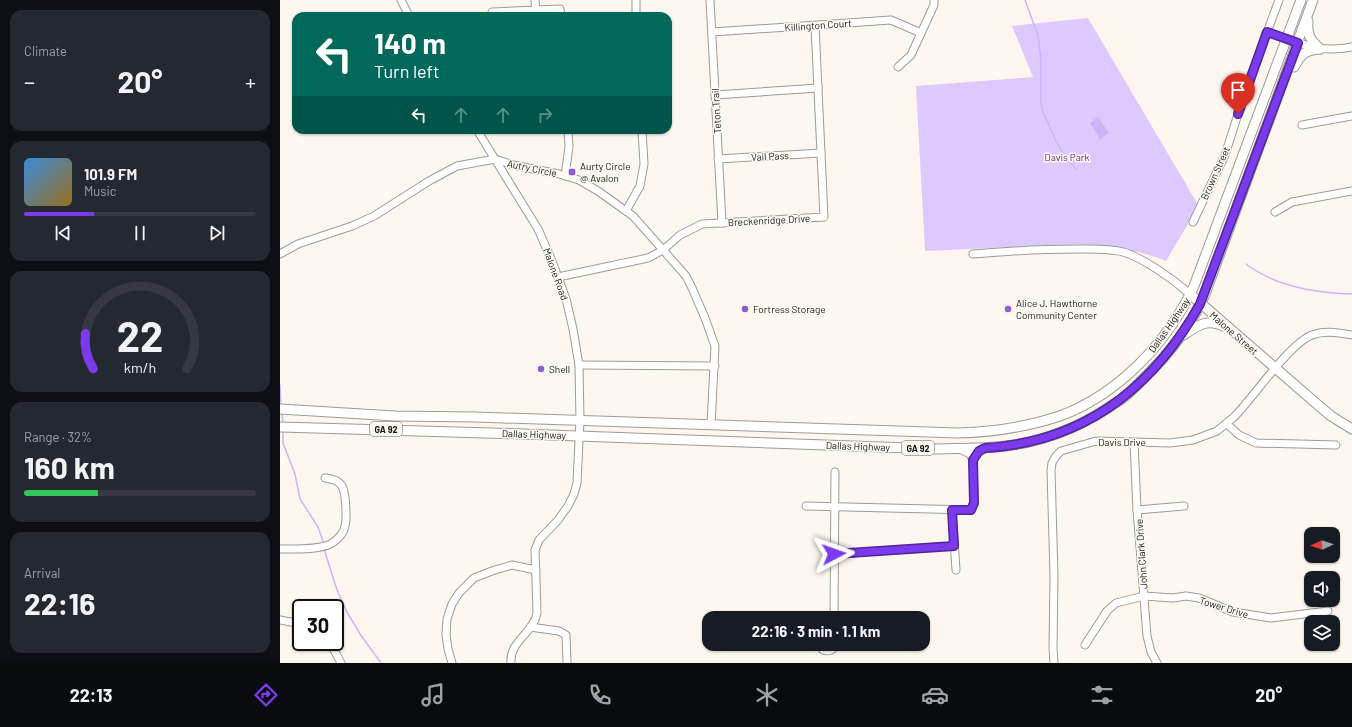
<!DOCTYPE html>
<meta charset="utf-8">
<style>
body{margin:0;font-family:Barlow,sans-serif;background:#242831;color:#f1f3f6;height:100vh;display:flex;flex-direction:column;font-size:15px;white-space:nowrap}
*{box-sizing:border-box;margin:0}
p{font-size:13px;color:#9ea1a6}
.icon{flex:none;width:22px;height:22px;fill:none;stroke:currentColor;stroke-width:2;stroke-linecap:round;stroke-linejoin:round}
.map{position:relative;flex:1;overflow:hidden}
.details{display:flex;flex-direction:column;gap:10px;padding:10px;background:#0d0f14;width:280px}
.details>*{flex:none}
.hud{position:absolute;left:12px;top:12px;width:380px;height:122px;border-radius:12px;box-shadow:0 1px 3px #0004;background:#00695c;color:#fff;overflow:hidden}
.needle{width:26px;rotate:266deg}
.controls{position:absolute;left:1024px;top:527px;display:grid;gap:8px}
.controls a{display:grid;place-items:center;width:36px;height:36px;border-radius:8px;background:#171b24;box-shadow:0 1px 3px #0004;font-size:20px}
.speed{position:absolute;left:12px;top:599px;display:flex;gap:8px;font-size:20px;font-weight:700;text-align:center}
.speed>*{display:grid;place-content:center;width:52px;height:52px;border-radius:50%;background:#171b24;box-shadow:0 1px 3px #0004;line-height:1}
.speed .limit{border:2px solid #111;border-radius:6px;background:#fff;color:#111}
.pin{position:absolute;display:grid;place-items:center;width:34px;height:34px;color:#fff;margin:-41px -17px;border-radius:50% 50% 50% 0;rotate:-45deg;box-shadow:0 0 4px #0007}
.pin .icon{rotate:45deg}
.me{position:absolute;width:44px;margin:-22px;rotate:86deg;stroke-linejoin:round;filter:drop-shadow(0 0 3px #0008)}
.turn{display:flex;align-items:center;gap:14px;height:84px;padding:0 16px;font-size:18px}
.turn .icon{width:52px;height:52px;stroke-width:2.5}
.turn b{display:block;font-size:28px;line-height:34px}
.lanes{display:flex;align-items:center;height:38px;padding:0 16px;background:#0003;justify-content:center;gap:20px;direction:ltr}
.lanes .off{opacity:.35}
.big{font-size:30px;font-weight:700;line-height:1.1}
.details .widget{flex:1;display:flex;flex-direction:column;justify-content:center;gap:6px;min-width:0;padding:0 14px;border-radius:12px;background:#242831}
.details .dial{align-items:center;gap:0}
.dial svg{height:104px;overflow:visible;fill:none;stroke:#363941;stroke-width:7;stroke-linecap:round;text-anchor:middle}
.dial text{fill:#f1f3f6;stroke:none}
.song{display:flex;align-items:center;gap:12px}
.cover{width:48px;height:48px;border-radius:6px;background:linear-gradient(135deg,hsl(210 70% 55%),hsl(40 70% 35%))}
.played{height:4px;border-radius:2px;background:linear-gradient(90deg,#7c3aed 30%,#363941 30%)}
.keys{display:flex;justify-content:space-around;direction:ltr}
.heat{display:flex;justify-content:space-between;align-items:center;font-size:22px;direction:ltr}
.charge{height:6px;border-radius:3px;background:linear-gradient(90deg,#34c759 32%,#363941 0)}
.trip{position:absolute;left:422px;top:611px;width:228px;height:40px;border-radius:12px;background:#171b24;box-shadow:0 1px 3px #0004;font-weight:700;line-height:40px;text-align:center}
.tab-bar{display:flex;height:64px;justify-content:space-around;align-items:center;background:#090b0e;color:#9ea1a6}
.tab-bar .icon{width:28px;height:28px}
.tab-bar .selected{color:#7c3aed}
.tab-bar b{font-size:18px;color:#f1f3f6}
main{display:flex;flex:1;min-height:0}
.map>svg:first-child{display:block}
.green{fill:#dccafe}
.water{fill:#cdb4f8}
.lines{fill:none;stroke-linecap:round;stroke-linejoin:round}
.stream{stroke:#cdb4f8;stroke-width:1.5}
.minor-casing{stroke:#a09a94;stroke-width:9}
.major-casing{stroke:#a09a94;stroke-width:11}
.minor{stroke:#fff;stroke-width:7}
.major{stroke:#fff;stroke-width:9}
.route-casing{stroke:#51269a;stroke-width:10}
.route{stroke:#7c3aed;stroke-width:7}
.poi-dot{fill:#905cd5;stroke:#fdf7f0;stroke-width:1.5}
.labels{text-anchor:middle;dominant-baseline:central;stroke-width:3;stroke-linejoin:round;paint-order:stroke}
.shield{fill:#fdf7f0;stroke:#605c58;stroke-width:1}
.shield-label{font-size:9px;font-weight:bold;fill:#1c1a17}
.street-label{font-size:10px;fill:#1c1a17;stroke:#fdf7f0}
.park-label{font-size:10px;fill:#543280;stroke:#fdf7f0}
.poi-label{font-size:10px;fill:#1c1a17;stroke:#fdf7f0;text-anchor:start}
</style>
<main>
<section class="details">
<div class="widget"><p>Climate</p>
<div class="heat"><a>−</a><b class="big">20°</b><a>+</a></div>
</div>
<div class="widget">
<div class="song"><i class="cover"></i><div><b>101.9 FM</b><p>Music</p></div></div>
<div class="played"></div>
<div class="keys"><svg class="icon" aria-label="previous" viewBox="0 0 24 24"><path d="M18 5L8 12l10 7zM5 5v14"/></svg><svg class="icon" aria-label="pause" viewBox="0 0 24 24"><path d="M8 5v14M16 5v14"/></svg><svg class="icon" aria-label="next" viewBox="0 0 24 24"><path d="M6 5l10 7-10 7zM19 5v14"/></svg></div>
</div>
<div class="widget dial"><svg viewBox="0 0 100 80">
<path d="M14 69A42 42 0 1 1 86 69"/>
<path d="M14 69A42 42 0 0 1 8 42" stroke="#7c3aed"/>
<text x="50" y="56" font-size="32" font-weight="700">22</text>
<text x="50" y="72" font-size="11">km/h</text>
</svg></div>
<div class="widget"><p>Range · 32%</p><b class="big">160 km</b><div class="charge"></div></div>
<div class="widget"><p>Arrival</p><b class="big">22:16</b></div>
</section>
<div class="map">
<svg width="1072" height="663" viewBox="0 0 1072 663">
<rect width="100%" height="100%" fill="#fdf7f0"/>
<path class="green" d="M808 18 917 203 908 224 886 261C837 241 784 244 733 247 703 248 674 250 645 251L636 86 753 77 732 26Z"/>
<polygon class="water" points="818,117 829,133 819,140 819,137 810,123"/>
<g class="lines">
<g class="stream">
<polyline points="745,0 758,36 761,59 761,103 763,112 776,141 785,157 796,169"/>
<path d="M966 264C996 287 1035 293 1072 294"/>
<polyline points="0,385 1,405"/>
<polyline points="2,413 3,423"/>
<polyline points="3,431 3,443 15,474 20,499 38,527 44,544"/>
<polyline points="44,549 57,590 67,612 80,634 101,663"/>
</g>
<defs>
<g id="minor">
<polyline points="121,0 129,16"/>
<polyline points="255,0 256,16"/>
<polyline points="356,0 356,16"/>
<polyline points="430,0 442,223"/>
<polyline points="212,12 280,9 281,16"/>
<polyline points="432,32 611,20 641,33"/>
<path d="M987 32C1017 42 1039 54 1072 47"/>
<polyline points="618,67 631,55 654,5 654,0"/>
<polyline points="435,95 538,88"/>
<polyline points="1022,125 1072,116"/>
<path d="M197 130 258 229 272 261 286 299 293 329 299 365 300 420 297 483 294 494 288 506 278 520 259 540 255 550 257 613C254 633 229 641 231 663"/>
<polyline points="438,159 541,153"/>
<polyline points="285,176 289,147 288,130"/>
<polyline points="346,211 360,186 364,164 362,130"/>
<polyline points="995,212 1012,202 1072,191"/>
<polyline points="913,222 945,155 967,86 999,0"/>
<polyline points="0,254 18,244 72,226 94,216 149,181 177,166 215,159 233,165 279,174 299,180 318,191 353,216 406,276 412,288 425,318 435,346 431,425"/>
<path d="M693 254C728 251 762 249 797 249 812 249 828 248 843 252 864 258 894 280 910 294"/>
<polyline points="278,277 368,258 383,250 400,235 422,224 544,217 535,26"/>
<polyline points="299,365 435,366"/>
<polyline points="947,424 959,435 976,443 1056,445"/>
<polyline points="854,442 857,510 867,636 871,652 877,663"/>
<polyline points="526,506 691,510 694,503 693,460 690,454 680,449"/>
<polyline points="672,510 676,570"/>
<polyline points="857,510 904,506"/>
<path d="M0 549C13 549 42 550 52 543 58 539 64 533 65 526 67 518 66 493 62 486 58 480 52 479 45 478"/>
<polyline points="554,554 674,546"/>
<polyline points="554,618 555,472"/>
<polyline points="0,620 21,624"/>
<polyline points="250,627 279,631 286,635 287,663"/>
<polyline points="48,642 52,646 61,663"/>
<path d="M538 644 543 650C549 652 554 650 557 644"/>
<polyline points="805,645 827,611 836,603 864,596 893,598 906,596 919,598 953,612 991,618 1048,611"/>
<polyline points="172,663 168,649 166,635 167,619 172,604 179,593 194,578 212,571 232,565 256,570"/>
<path d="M774 663 773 648 774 575 771 471 772 463 776 456 781 451 816 441 890 443 913 440 937 431 954 417C973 398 1010 343 1032 335 1045 330 1059 333 1072 335"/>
</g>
<g id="major">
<path d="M1028 21C1027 36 1030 39 1040 49"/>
<path d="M1014 67C1021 54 1025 50 1040 49"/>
<polyline points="910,294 1038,405 1051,416 1072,429"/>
<path d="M904 335C916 326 928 318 943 326"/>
<path d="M0 409 115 416 195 417 678 433C713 432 747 427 780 416 839 394 888 342 914 286L1021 0"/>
<path d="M0 427 243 434 658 449C688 448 719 449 749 442 780 435 811 420 837 402 847 396 855 387 862 380 888 355 911 327 925 294L1033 0"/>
</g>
</defs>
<use href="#minor" class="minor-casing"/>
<use href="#major" class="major-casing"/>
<use href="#minor" class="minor"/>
<use href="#major" class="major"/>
</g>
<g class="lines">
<defs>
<path id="route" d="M554 554 674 546 672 510H691L694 503 693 460 699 451 705 448C804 442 873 388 920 304L1018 43 987 32 958 114"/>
</defs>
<use href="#route" class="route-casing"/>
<use href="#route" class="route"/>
</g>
<g class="poi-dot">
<rect x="288" y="168" width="8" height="8" rx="2"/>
<circle cx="465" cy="309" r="4"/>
<circle cx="728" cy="309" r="4"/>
<circle cx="261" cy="369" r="4"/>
</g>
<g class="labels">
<g class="shield">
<rect x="90" y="422" width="32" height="14" rx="3"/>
<rect x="622" y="441" width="32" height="14" rx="3"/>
</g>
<g class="shield-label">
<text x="106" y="429">GA 92</text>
<text x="638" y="448">GA 92</text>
</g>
<g class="street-label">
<text transform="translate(538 25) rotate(-4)">Killington Court</text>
<text transform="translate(436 111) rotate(-93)">Teton Trail</text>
<text transform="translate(490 156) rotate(-3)">Vail Pass</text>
<text transform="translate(252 168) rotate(12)">Autry Circle</text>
<text transform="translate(935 173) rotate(-66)">Brown Street</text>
<text transform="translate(489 220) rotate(-3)">Breckenridge Drive</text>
<text transform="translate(276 274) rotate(70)">Malone Road</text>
<text transform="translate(889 325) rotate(-55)">Dallas Highway</text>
<text transform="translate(954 333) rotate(41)">Malone Street</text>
<text transform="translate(254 434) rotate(2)">Dallas Highway</text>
<text x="842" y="442">Davis Drive</text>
<text transform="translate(578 446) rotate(2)">Dallas Highway</text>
<text transform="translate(861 554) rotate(-94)">John Clark Drive</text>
<text transform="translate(944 607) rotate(17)">Tower Drive</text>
</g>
<g class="park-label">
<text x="787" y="157">Davis Park</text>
</g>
<g class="poi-label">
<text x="300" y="166">Aurty Circle<tspan x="300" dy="12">@ Avalon</tspan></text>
<text x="736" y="303">Alice J. Hawthorne<tspan x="736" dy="12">Community Center</tspan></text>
<text x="473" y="309">Fortress Storage</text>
<text x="269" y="369">Shell</text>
</g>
</g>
</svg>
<div class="controls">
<a><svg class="needle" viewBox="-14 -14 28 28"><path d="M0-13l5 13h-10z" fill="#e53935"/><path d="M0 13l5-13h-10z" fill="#9ea1a6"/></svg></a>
<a><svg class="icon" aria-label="sound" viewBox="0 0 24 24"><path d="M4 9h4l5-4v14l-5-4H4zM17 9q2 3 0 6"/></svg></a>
<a><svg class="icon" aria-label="layers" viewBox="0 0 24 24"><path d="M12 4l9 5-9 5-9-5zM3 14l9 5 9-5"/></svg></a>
</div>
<div class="speed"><div class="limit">30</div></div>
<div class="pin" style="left:958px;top:114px;background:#d93025"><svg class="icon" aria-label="arrive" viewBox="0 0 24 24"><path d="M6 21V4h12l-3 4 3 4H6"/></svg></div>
<svg class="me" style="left:554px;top:554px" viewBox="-20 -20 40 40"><path d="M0-17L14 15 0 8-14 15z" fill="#7c3aed" stroke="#fff" stroke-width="4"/></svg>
<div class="trip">22:16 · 3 min · 1.1 km</div>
<div class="hud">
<div class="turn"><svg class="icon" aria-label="left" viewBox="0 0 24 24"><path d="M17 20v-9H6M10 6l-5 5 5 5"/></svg><div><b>140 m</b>Turn left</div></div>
<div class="lanes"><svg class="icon" aria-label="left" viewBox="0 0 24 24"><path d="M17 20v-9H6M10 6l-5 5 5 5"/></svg><svg class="icon off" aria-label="ahead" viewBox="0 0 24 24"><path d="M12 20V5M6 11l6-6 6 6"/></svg><svg class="icon off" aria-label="ahead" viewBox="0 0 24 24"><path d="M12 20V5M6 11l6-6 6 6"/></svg><svg class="icon off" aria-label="right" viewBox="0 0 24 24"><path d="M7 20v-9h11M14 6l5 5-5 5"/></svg></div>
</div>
</div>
</main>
<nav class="tab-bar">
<b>22:13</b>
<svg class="icon selected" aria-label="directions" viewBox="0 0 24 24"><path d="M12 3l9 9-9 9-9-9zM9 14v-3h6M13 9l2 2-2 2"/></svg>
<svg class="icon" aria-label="music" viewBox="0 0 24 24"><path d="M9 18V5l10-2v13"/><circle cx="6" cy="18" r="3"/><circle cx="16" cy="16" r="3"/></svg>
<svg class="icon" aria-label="phone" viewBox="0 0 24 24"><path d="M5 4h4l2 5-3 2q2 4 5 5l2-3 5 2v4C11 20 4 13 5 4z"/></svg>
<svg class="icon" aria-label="climate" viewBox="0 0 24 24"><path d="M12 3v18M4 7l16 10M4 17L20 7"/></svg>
<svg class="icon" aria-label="car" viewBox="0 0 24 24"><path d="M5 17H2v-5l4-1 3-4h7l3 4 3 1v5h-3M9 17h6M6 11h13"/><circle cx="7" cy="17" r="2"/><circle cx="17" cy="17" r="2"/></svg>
<svg class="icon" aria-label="filters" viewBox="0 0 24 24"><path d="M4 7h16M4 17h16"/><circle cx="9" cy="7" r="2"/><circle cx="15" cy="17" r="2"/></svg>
<b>20°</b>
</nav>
